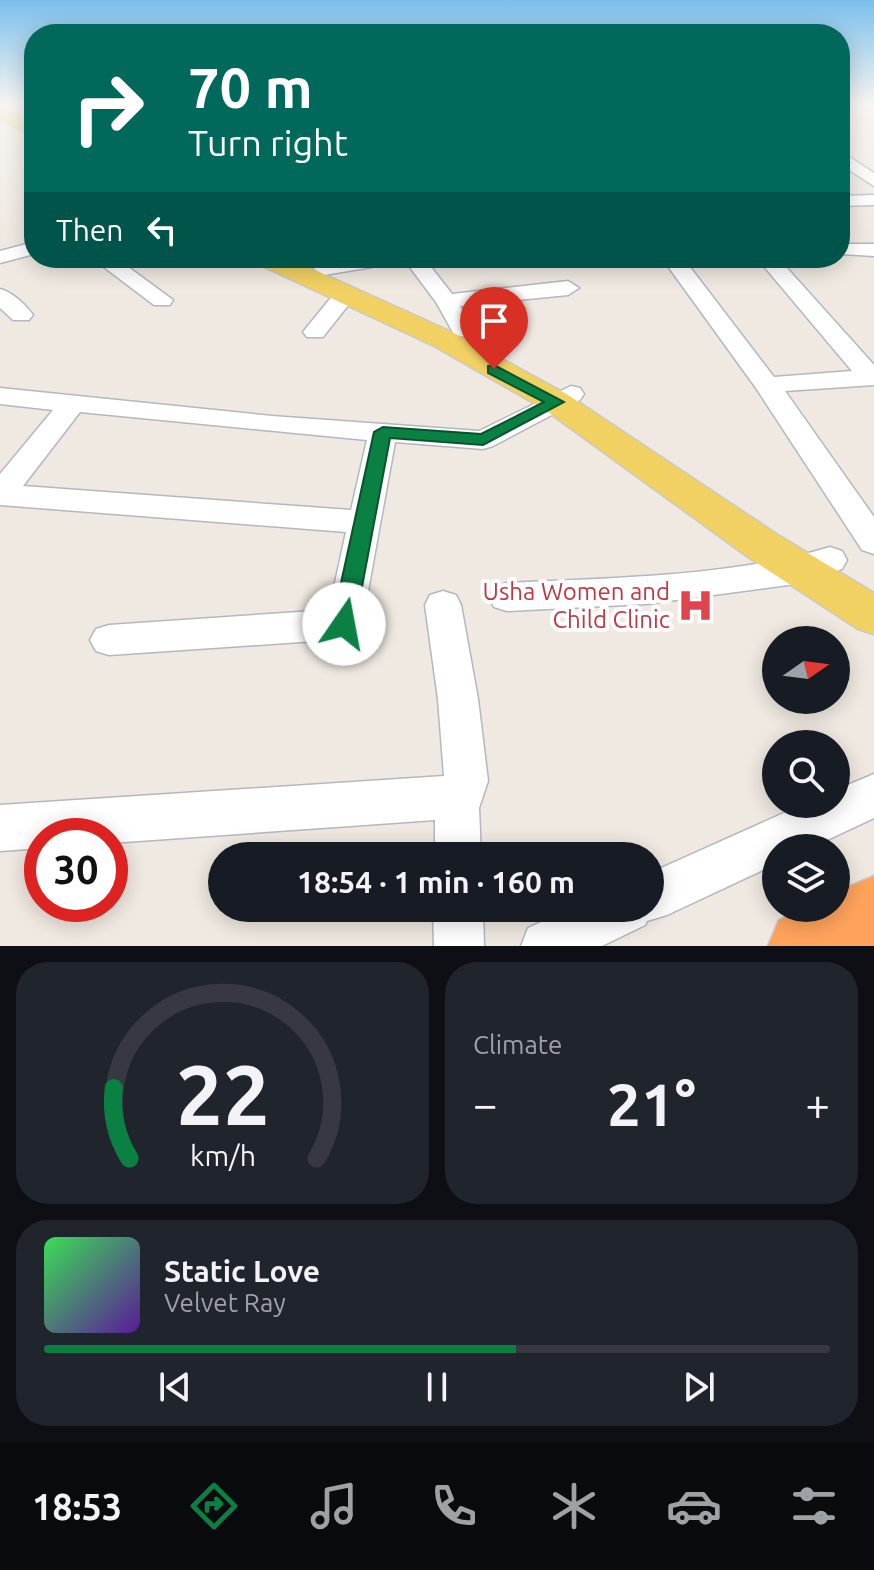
<!DOCTYPE html>
<meta charset="utf-8">
<style>
body{margin:0;font-family:Ubuntu,sans-serif;background:#20242c;color:#f1f3f6;height:100vh;display:flex;flex-direction:column;font-size:30px;white-space:nowrap}
*{box-sizing:border-box;margin:0}
p{font-size:26px;color:#9ea1a6}
.icon{flex:none;width:44px;height:44px;fill:none;stroke:currentColor;stroke-width:2;stroke-linecap:round;stroke-linejoin:round}
.map{position:relative;height:946px;overflow:hidden}
.drawer{display:flex;flex-direction:column;gap:16px;padding:16px;background:#0d0f14;flex:1}
.drawer>*{flex:none}
.guide{position:absolute;left:24px;top:24px;width:826px;height:244px;border-radius:32px;box-shadow:0 4px 20px #0003;background:#00695c;color:#fff;overflow:hidden}
.needle{width:52px;rotate:76deg}
.controls{position:absolute;left:762px;top:626px;display:grid;gap:16px}
.controls a{display:grid;place-items:center;width:88px;height:88px;border-radius:50%;background:#171b24;box-shadow:0 4px 20px #0003;font-size:40px}
.speed{position:absolute;left:24px;top:818px;display:flex;gap:16px;font-size:40px;font-weight:700;text-align:center}
.speed>*{display:grid;place-content:center;width:104px;height:104px;border-radius:50%;background:#171b24;box-shadow:0 4px 20px #0003;line-height:1}
.speed .limit{border:12px solid #d22;background:#fff;color:#111}
.pin{position:absolute;display:grid;place-items:center;width:68px;height:68px;color:#fff;margin:-82px -34px;border-radius:50% 50% 50% 0;rotate:-45deg;box-shadow:0 0 8px #0007}
.pin .icon{rotate:45deg}
.me{position:absolute;width:88px;margin:-44px;rotate:12deg;stroke-linejoin:round;filter:drop-shadow(0 0 6px #0008)}
.turn{display:flex;align-items:center;gap:28px;height:168px;padding:0 32px;font-size:36px}
.turn .icon{width:104px;height:104px;stroke-width:2.5}
.turn b{display:block;font-size:56px;line-height:68px}
.then{display:flex;align-items:center;height:76px;padding:0 32px;background:#0003;gap:16px;font-size:30px}
.big{font-size:60px;font-weight:700;line-height:1.1}
.drawer .widget{flex:1;display:flex;flex-direction:column;justify-content:center;gap:12px;min-width:0;padding:0 28px;border-radius:32px;background:#20242c}
.drawer .dial{align-items:center;gap:0}
.dial svg{height:208px;overflow:visible;fill:none;stroke:#363941;stroke-width:7;stroke-linecap:round;text-anchor:middle}
.dial text{fill:#f1f3f6;stroke:none}
.song{display:flex;align-items:center;gap:24px}
.cover{width:96px;height:96px;border-radius:12px;background:linear-gradient(135deg,hsl(130 70% 55%),hsl(270 70% 35%))}
.played{height:8px;border-radius:4px;background:linear-gradient(90deg,#0b8043 60%,#363941 60%)}
.keys{display:flex;justify-content:space-around;direction:ltr}
.heat{display:flex;justify-content:space-between;align-items:center;font-size:44px;direction:ltr}
.drawer .tiles{flex:1;display:grid;gap:16px;grid-template-columns:1fr 1fr}
.widget:last-child{grid-column:span 2}
.trip{position:absolute;left:208px;top:842px;width:456px;height:80px;border-radius:40px;background:#171b24;box-shadow:0 4px 20px #0003;font-weight:700;line-height:80px;text-align:center}
.tab-bar{display:flex;height:128px;justify-content:space-around;align-items:center;background:#090b0e;color:#9ea1a6}
.tab-bar .icon{width:56px;height:56px}
.tab-bar .active{color:#0b8043}
.tab-bar b{font-size:36px;color:#f1f3f6}
.map>svg:first-child{display:block}
.lines{fill:none;stroke-linecap:round;stroke-linejoin:round}
.minor-casing{stroke:#b4b7c1;stroke-width:3}
.major-casing{stroke:#c9c9c9;stroke-width:3}
.highway-casing{stroke:#c9c9c9;stroke-width:3}
.minor{fill:#fff;fill-rule:evenodd}
.major{fill:#f2d163;fill-rule:evenodd}
.highway{fill:#ffa35c;fill-rule:evenodd}
.route{fill:#0b8043;stroke:#07532c;stroke-width:2}
.labels{text-anchor:middle;dominant-baseline:central;stroke-width:8;stroke-linejoin:round;paint-order:stroke}
.health-label{font-size:24px;fill:#be3a42;stroke:#fff;text-anchor:end}
</style>
<div class="map">
<svg width="874" height="946" viewBox="0 0 874 946">
<rect width="100%" height="100%" fill="#efe9e1"/>
<g class="lines">
<defs>
<g id="minor">
<polygon points="840,151 874,173 874,186 840,164"/>
<polygon points="874,195 874,205 840,206 840,196"/>
<polygon points="34,242 34,254 0,263 0,251"/>
<polygon points="848,244 874,244 874,256 841,254 841,246"/>
<polygon points="92,258 116,258 173,300 170,305 154,305"/>
<polygon points="353,258 381,258 382,261 372,267 324,275 314,269 317,265"/>
<polygon points="403,258 424,258 452,294 568,281 579,288 568,295 460,306 475,331 471,336 455,336 436,302"/>
<polygon points="662,258 683,258 774,377 852,371 757,258 778,258 874,365 874,385 785,391 874,517 874,554 862,550 756,388"/>
<polygon points="346,287 357,294 323,337 307,337 303,332 307,327 338,289"/>
<path d="M0 289C12 292 25 304 33 315L29 320H13L0 308Z"/>
<path d="M571 386 580 388 584 394 580 400 493 446 483 449 395 442 362 624 357 634 344 639 109 655 96 651 90 640 96 629 109 625 329 610 346 532 0 505V474L53 410 0 404V388L272 416 479 431ZM80 412 367 440 351 510 23 486Z"/>
<path d="M830 547 842 551 847 560 842 569 803 583 646 604 507 611 494 607 489 597 494 587 507 583C609 578 732 577 830 547Z"/>
<polygon points="443,591 456,595 461,605 478,699 488,781 479,808 481,856 435,856 435,820 110,843 110,836 42,836 42,848 0,851 0,805 444,776 438,699 425,605 430,595"/>
<polygon points="874,774 874,818 810,848 776,848 776,864 667,915 647,921 645,925 602,946 521,946 528,928 572,908 650,908 650,873 804,804 836,804 836,790"/>
<polygon points="433,908 483,908 484,946 434,946"/>
</g>
<g id="major">
<polygon points="0,107 34,123 34,137 0,119"/>
<polygon points="254,258 288,258 456,334 568,395 778,535 874,593 874,634 858,629 748,557 544,409 434,346 258,264"/>
</g>
<polygon id="highway" points="874,876 874,946 768,946 779,920 803,908 836,908 836,892"/>
</defs>
<use href="#minor" class="minor-casing"/>
<use href="#major" class="major-casing"/>
<use href="#highway" class="highway-casing"/>
<use href="#minor" class="minor"/>
<use href="#major" class="major"/>
<use href="#highway" class="highway"/>
</g>
<linearGradient id="sky" x2="0" y2="1"><stop stop-color="#7abfeb"/><stop offset="0.44" stop-color="#f8f5f2"/><stop offset="1" stop-color="#f8f5f2" stop-opacity="0"/></linearGradient>
<rect width="874" height="237" fill="url(#sky)"/>
<polygon class="route" points="494,365 564,402 483,445 390,438 355,624 351,631 344,633 336,631 332,624 374,432 383,427 481,434 544,402 488,373 488,366"/>
<defs>
<symbol id="hospital-bare" viewBox="-9 -9 18 18"><path d="M-5-5h3v3.5h4V-5h3V5h-3V1.5h-4V5h-3Z" fill="#e0444e" stroke="#fff" stroke-width="2.5" paint-order="stroke"/></symbol>
</defs>
<g fill-rule="evenodd">
<use href="#hospital-bare" x="670" y="580" width="51" height="51"/>
</g>
<g class="labels">
<g class="health-label">
<text x="670" y="591">Usha Women and<tspan x="670" dy="28">Child Clinic</tspan></text>
</g>
</g>
</svg>
<div class="controls">
<a><svg class="needle" viewBox="-14 -14 28 28"><path d="M0-13l5 13h-10z" fill="#e53935"/><path d="M0 13l5-13h-10z" fill="#9ea1a6"/></svg></a>
<a><svg class="icon" aria-label="search" viewBox="0 0 24 24"><circle cx="10" cy="10" r="6"/><path d="M15 15l6 6"/></svg></a>
<a><svg class="icon" aria-label="layers" viewBox="0 0 24 24"><path d="M12 4l9 5-9 5-9-5zM3 14l9 5 9-5"/></svg></a>
</div>
<div class="speed"><div class="limit">30</div></div>
<div class="pin" style="left:494px;top:369px;background:#d93025"><svg class="icon" aria-label="arrive" viewBox="0 0 24 24"><path d="M6 21V4h12l-3 4 3 4H6"/></svg></div>
<svg class="me" style="left:344px;top:624px" viewBox="-20 -20 40 40"><circle r="19" fill="#fff"/><path d="M0-13L10 11 0 6-10 11z" fill="#0b8043"/></svg>
<div class="trip">18:54 · 1 min · 160 m</div>
<div class="guide">
<div class="turn"><svg class="icon" aria-label="right" viewBox="0 0 24 24"><path d="M7 20v-9h11M14 6l5 5-5 5"/></svg><div><b>70 m</b>Turn right</div></div>
<div class="then">Then<svg class="icon" aria-label="left" viewBox="0 0 24 24"><path d="M17 20v-9H6M10 6l-5 5 5 5"/></svg></div>
</div>
</div>
<section class="drawer">
<div class="tiles">
<div class="widget dial"><svg viewBox="0 0 100 80">
<path d="M14 69A42 42 0 1 1 86 69"/>
<path d="M14 69A42 42 0 0 1 8 42" stroke="#0b8043"/>
<text x="50" y="56" font-size="32" font-weight="700">22</text>
<text x="50" y="72" font-size="11">km/h</text>
</svg></div>
<div class="widget"><p>Climate</p>
<div class="heat"><a>−</a><b class="big">21°</b><a>+</a></div>
</div>
<div class="widget">
<div class="song"><i class="cover"></i><div><b>Static Love</b><p>Velvet Ray</p></div></div>
<div class="played"></div>
<div class="keys"><svg class="icon" aria-label="previous" viewBox="0 0 24 24"><path d="M18 5L8 12l10 7zM5 5v14"/></svg><svg class="icon" aria-label="pause" viewBox="0 0 24 24"><path d="M8 5v14M16 5v14"/></svg><svg class="icon" aria-label="next" viewBox="0 0 24 24"><path d="M6 5l10 7-10 7zM19 5v14"/></svg></div>
</div>
</div>
</section>
<nav class="tab-bar">
<b>18:53</b>
<svg class="icon active" aria-label="directions" viewBox="0 0 24 24"><path d="M12 3l9 9-9 9-9-9zM9 14v-3h6M13 9l2 2-2 2"/></svg>
<svg class="icon" aria-label="music" viewBox="0 0 24 24"><path d="M9 18V5l10-2v13"/><circle cx="6" cy="18" r="3"/><circle cx="16" cy="16" r="3"/></svg>
<svg class="icon" aria-label="phone" viewBox="0 0 24 24"><path d="M5 4h4l2 5-3 2q2 4 5 5l2-3 5 2v4C11 20 4 13 5 4z"/></svg>
<svg class="icon" aria-label="climate" viewBox="0 0 24 24"><path d="M12 3v18M4 7l16 10M4 17L20 7"/></svg>
<svg class="icon" aria-label="car" viewBox="0 0 24 24"><path d="M5 17H2v-5l4-1 3-4h7l3 4 3 1v5h-3M9 17h6M6 11h13"/><circle cx="7" cy="17" r="2"/><circle cx="17" cy="17" r="2"/></svg>
<svg class="icon" aria-label="filters" viewBox="0 0 24 24"><path d="M4 7h16M4 17h16"/><circle cx="9" cy="7" r="2"/><circle cx="15" cy="17" r="2"/></svg>
</nav>
